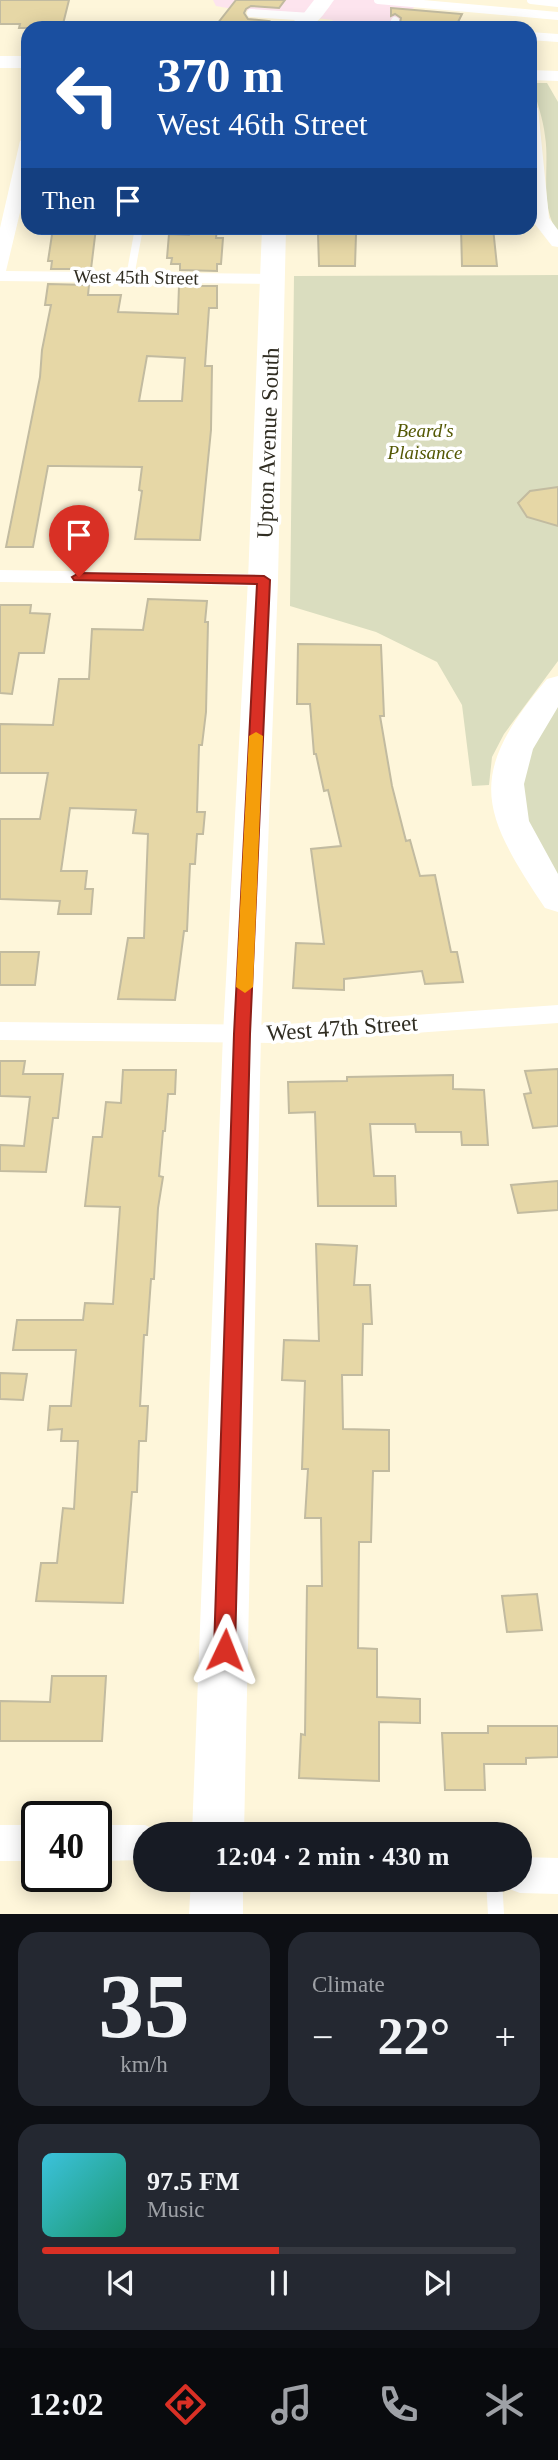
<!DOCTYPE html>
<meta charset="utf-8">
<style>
body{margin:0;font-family:Georgia,serif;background:#242831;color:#f1f3f6;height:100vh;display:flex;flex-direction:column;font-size:26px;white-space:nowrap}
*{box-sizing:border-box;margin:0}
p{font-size:23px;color:#9ea1a6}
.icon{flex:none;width:38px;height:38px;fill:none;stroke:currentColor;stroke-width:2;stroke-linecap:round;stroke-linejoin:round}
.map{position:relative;height:1914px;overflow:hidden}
.side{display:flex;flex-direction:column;gap:18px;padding:18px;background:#0d0f14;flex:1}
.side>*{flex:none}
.banner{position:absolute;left:21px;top:21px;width:516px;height:214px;border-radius:21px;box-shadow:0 4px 18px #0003;background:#1a4fa0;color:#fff;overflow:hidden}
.speed{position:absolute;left:21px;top:1801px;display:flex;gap:14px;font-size:35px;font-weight:700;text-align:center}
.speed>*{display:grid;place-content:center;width:91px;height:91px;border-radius:50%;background:#171b24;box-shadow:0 4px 18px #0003;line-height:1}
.speed .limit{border:4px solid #111;border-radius:10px;background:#fff;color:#111}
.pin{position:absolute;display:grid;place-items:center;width:60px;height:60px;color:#fff;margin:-72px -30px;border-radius:50% 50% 50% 0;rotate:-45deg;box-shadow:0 0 7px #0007}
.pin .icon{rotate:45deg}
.me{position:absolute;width:77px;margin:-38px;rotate:2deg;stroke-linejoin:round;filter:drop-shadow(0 0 5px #0008)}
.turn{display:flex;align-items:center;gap:24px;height:147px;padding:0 21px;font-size:32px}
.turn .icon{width:91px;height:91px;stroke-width:2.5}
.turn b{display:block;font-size:49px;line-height:60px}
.then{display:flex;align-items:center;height:66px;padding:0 21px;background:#0003;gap:14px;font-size:26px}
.big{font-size:52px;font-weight:600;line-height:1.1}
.side .card{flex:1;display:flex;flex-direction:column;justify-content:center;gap:10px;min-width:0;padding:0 24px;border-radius:21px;background:#242831}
.side .dial{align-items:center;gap:0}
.dial b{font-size:91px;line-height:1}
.song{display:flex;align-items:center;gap:21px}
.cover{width:84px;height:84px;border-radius:10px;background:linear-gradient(135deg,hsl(190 70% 55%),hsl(160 70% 35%))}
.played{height:7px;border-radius:4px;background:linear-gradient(90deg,#d93025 50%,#363941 50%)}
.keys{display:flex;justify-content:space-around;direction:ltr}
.heat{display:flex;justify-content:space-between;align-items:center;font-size:38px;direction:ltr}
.side .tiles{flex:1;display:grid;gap:18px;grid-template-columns:1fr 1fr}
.card:last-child{grid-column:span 2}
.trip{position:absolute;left:133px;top:1822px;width:399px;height:70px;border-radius:35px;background:#171b24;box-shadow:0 4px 18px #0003;font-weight:600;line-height:70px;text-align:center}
.menu{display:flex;height:112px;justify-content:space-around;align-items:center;background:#090b0e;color:#9ea1a6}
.menu .icon{width:49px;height:49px}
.menu .active{color:#d93025}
.menu b{font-size:32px;color:#f1f3f6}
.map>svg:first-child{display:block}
.commercial{fill:#fde4ee}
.green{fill:#daddbf}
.building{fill:#e6d7a6;stroke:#c2bba0;stroke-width:2;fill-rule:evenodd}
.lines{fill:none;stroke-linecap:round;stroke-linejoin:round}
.lane-far1{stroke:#fff;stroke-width:8}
.lane{stroke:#fff;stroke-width:16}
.street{fill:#fff;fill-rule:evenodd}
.secondary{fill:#fff;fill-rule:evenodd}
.route{fill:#d93025;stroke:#8d1f18;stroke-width:2}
.slow{fill:#f59e0b}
.labels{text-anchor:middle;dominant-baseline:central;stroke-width:7;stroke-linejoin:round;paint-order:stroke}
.far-street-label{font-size:19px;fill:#302d22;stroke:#fff}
.far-park-label{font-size:19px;font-style:italic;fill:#545804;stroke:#fff}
.street-label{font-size:23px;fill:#302d22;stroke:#fff}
</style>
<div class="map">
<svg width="558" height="1914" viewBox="0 0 558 1914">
<rect width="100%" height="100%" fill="#fef6da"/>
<polygon class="commercial" points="213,0 400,0 415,6 398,28 328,28 333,20 227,8 216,6"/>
<g class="green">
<path d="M532 83H547L558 102V232C539 207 550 166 545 136 543 118 536 100 532 83Z"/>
<polygon points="558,275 558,661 504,734 492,757 489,785 472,786 462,705 437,662 376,632 290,606 294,276"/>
<polygon points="558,686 558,881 524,820 511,762"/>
</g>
<g class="building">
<polygon points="0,0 69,0 62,28 19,28 20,24 0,24"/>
<polygon points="236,0 285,0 279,8 251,6 246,9 244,13 248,19 269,21 264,28 214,28"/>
<polygon points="391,8 462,14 455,28 432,26 431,28 399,28 401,18 395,14 391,16"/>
<polygon points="53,228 96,228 91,269 51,269 52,261 48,261"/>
<polygon points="191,228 217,228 216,238 223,238 221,264 217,264 217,271 180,270 180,264 171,264 172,258 167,258 169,234 189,235"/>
<polygon points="461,228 493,228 497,266 462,266"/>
<polygon points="318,233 356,234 355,266 319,266"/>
<path d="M48 284 89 285 88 295H121L118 312 178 314 179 286H217V308H209L205 366H212L211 430 200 540 135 539 142 491 139 490 142 467 58 466H48L33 547H6L40 377 42 350 51 305H45ZM147 356 185 358 182 401H139Z"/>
<polygon points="558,487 558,526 527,517 518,503 530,491"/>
<polygon points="148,599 207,601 205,622 208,622 206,712 202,745 199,745 197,812 205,812 203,834 197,834 195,864 190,864 187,931 184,931 175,1000 118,999 128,938 144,938 148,834 133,833 136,810 70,808 61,871 87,871 85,889 93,889 91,914 58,914 60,901 0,899 0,819 40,819 48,773 0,773 0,724 53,725 59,679 89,679 92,629 143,630"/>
<polygon points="0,605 31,605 30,613 50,614 44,653 19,653 12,694 0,693"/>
<polygon points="298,644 381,645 384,716 380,716 392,786 406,841 410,840 420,876 435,875 451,952 457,952 463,982 425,984 422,971 344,979 344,990 293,988 296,943 324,944 311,849 341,846 328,790 324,791 316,754 314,754 310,704 297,704"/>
<polygon points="0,952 39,952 35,985 0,985"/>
<polygon points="0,1061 25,1061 23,1074 63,1074 58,1118 53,1118 46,1172 0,1171 0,1145 24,1146 30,1097 0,1096"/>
<polygon points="558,1069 558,1126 533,1128 524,1094 531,1093 525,1071"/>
<polygon points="123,1070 176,1070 175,1094 168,1094 165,1131 163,1131 159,1176 163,1177 158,1208 154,1279 151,1279 147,1335 144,1335 140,1406 148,1406 146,1441 139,1441 137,1492 132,1492 123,1603 36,1601 41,1563 57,1563 63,1508 74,1509 78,1441 61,1441 62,1429 48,1430 50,1406 71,1406 76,1350 13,1350 17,1320 83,1320 85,1303 113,1304 120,1207 85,1206 93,1137 102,1137 106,1102 121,1103"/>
<polygon points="453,1075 453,1089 484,1090 488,1145 462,1145 461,1132 416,1132 415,1124 370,1124 374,1176 395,1176 396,1206 318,1206 315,1112 289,1113 288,1082 347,1081 347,1077"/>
<polygon points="558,1181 558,1210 518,1213 511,1185"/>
<polygon points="316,1244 357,1246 354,1285 370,1285 372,1324 363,1324 362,1375 342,1375 343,1429 389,1430 389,1471 373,1471 371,1542 359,1542 358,1648 377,1649 377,1697 420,1699 420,1723 379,1722 379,1781 299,1778 301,1734 305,1735 307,1586 322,1586 321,1518 305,1518 308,1469 302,1469 305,1381 282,1380 284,1340 319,1341"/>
<polygon points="0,1373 27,1374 23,1400 0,1399"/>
<polygon points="537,1594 542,1630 507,1632 502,1596"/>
<polygon points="52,1676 106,1676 102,1741 0,1741 0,1701 50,1702"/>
<polygon points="488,1726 558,1726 558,1757 526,1758 526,1764 484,1764 485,1790 445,1790 442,1733 488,1733"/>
</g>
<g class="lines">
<g class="lane-far1">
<polyline points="378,0 558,16"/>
<polyline points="531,0 558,3"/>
<polyline points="251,13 311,17"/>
<polyline points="392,28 395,21"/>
<polyline points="530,36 558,38"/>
<polyline points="130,277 139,228"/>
</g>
<polyline class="lane" points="494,1880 496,1914"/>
<g class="street">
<polygon points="530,70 558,71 558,81 530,80"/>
<polygon points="530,103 538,108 549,218 558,230 558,247 552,246 531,219"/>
<polygon points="28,136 28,179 6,271 272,274 281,279 272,284 0,281 0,228 20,141"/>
<polygon points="0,570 263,574 271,575 274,580 271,585 263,586 0,582"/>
<polygon points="558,1005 558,1023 273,1043 0,1040 0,1022 273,1025"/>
<rect x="0" y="1825" width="37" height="36"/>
<polygon points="96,1825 145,1825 158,1831 160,1834 145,1834 145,1860 96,1861"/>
<polygon points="520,1857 558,1858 558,1894 520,1893 507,1888 503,1880 520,1880"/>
</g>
<g class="secondary">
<path d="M314 0H334C316 25 316 28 285 28L304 13Z"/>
<rect x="0" y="56" width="28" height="12"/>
<polygon points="262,228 286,228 278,580 261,1034 244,1834 192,1834 223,1034 248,580"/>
<path d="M558 676V707L533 749 524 784 529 821 558 874V912L545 908C480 811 466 775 547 679Z"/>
<polygon points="191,1880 243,1880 243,1914 189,1914"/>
</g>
</g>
<polygon class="route" points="79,573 264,576 270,580 250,1034 235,1650 232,1657 225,1660 217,1657 214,1650 234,1034 257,584 74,580 72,577"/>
<polygon class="slow" points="256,732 263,736 253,987 245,993 236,987 249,736"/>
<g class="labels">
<g class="far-street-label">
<text transform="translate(136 277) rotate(1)">West 45th Street</text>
</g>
<g class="far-park-label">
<text x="425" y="430">Beard's<tspan x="425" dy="22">Plaisance</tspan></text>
</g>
<g class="street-label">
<text transform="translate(268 443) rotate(-88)">Upton Avenue South</text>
<text transform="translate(342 1028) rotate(-4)">West 47th Street</text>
</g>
</g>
</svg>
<div class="speed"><div class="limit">40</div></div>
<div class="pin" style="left:79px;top:577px;background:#d93025"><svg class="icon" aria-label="arrive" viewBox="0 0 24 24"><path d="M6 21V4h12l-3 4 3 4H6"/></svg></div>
<svg class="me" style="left:225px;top:1650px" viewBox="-20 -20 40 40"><path d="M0-17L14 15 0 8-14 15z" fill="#d93025" stroke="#fff" stroke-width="4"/></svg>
<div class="trip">12:04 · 2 min · 430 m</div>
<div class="banner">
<div class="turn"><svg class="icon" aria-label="left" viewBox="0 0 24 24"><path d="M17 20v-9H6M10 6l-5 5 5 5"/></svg><div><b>370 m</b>West 46th Street</div></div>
<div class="then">Then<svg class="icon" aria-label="arrive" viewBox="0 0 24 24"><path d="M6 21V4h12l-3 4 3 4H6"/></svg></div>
</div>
</div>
<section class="side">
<div class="tiles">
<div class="card dial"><b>35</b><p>km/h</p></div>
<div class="card"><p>Climate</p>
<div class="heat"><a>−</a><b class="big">22°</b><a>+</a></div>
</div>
<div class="card">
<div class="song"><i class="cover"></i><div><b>97.5 FM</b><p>Music</p></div></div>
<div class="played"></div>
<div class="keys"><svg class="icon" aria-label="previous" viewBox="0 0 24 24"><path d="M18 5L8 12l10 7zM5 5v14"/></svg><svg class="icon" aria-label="pause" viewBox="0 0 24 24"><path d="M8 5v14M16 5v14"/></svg><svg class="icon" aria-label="next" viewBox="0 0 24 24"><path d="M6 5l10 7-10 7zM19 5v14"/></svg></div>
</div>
</div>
</section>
<nav class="menu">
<b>12:02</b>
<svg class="icon active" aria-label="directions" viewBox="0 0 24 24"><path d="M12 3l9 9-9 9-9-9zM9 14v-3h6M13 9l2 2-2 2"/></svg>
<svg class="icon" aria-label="music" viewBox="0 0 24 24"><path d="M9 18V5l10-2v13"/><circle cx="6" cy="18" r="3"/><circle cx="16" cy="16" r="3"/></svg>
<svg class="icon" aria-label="phone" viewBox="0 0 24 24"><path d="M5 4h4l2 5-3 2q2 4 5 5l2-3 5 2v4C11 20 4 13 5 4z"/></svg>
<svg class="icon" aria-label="climate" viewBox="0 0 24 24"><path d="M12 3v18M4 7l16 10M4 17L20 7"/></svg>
</nav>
